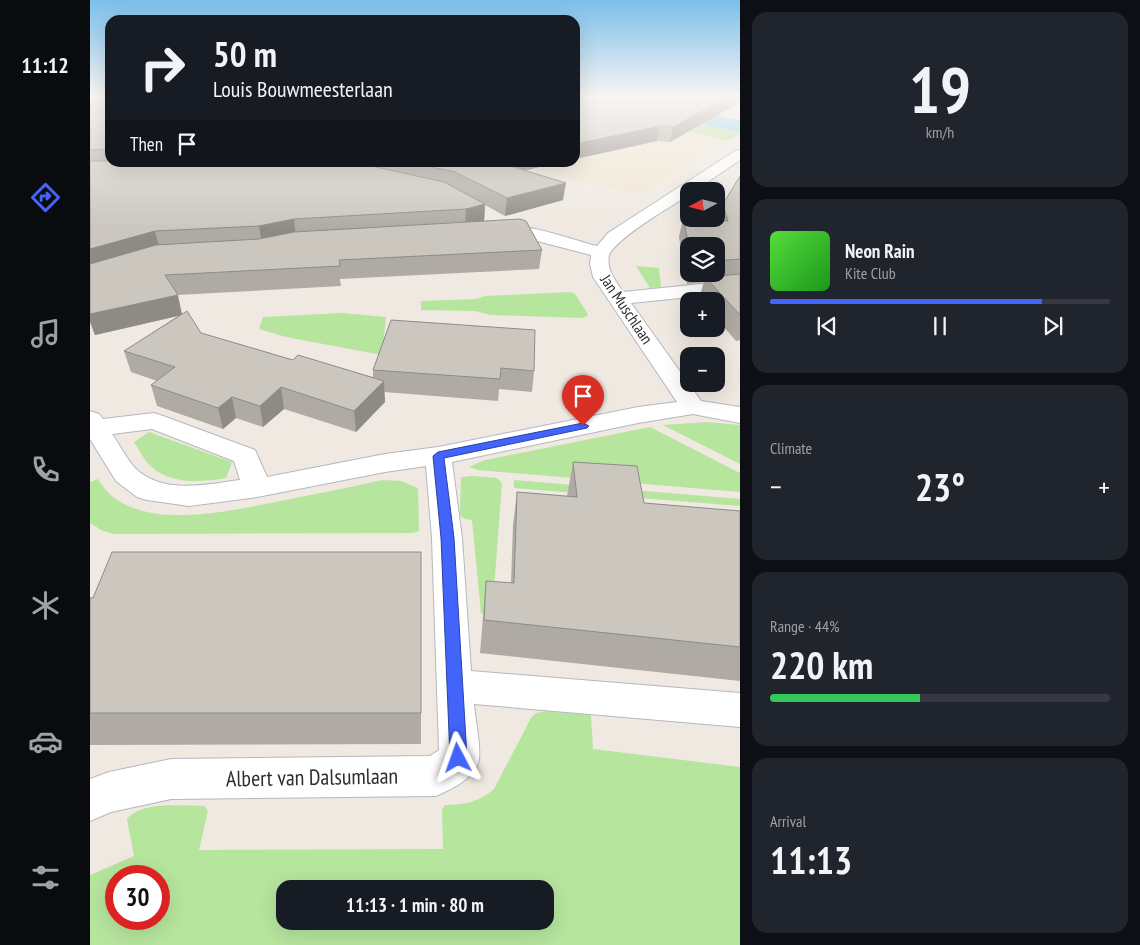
<!DOCTYPE html>
<meta charset="utf-8">
<style>
body{margin:0;font-family:"PT Sans Narrow",sans-serif;background:#20242c;color:#f1f3f6;height:100vh;display:flex;flex-direction:column;font-size:19px;white-space:nowrap}
*{box-sizing:border-box;margin:0}
p{font-size:16px;color:#9ea1a6}
.icon{flex:none;width:28px;height:28px;fill:none;stroke:currentColor;stroke-width:2;stroke-linecap:round;stroke-linejoin:round}
.map{position:relative;flex:1;overflow:hidden}
.side{display:flex;flex-direction:column;gap:12px;padding:12px;background:#0d0f14;width:400px}
.side>*{flex:none}
.banner{position:absolute;left:15px;top:15px;width:475px;height:152px;border-radius:15px;box-shadow:0 5px 20px #0002;background:#171b24;color:#f1f3f6;overflow:hidden}
.needle{width:32px;rotate:263deg}
.controls{position:absolute;left:590px;top:182px;display:grid;gap:10px}
.controls a{display:grid;place-items:center;width:45px;height:45px;border-radius:10px;background:#171b24;box-shadow:0 5px 20px #0002;font-size:25px}
.speed{position:absolute;left:15px;top:865px;display:flex;gap:10px;font-size:25px;font-weight:700;text-align:center}
.speed>*{display:grid;place-content:center;width:65px;height:65px;border-radius:50%;background:#171b24;box-shadow:0 5px 20px #0002;line-height:1}
.speed .limit{border:8px solid #d22;background:#fff;color:#111}
.pin{position:absolute;display:grid;place-items:center;width:42px;height:42px;color:#fff;margin:-51px -21px;border-radius:50% 50% 50% 0;rotate:-45deg;box-shadow:0 0 5px #0007}
.pin .icon{rotate:45deg}
.me{position:absolute;width:55px;margin:-28px;rotate:356deg;stroke-linejoin:round;filter:drop-shadow(0 0 4px #0008)}
.turn{display:flex;align-items:center;gap:18px;height:105px;padding:0 25px;font-size:22px}
.turn .icon{width:65px;height:65px;stroke-width:2.5}
.turn b{display:block;font-size:35px;line-height:42px}
.then{display:flex;align-items:center;height:48px;padding:0 25px;background:#0003;gap:10px;font-size:19px}
.big{font-size:38px;font-weight:700;line-height:1.1}
.side .card{flex:1;display:flex;flex-direction:column;justify-content:center;gap:8px;min-width:0;padding:0 18px;border-radius:15px;background:#20242c}
.side .dial{align-items:center;gap:0}
.dial b{font-size:65px;line-height:1}
.song{display:flex;align-items:center;gap:15px}
.cover{width:60px;height:60px;border-radius:8px;background:linear-gradient(135deg,hsl(110 70% 55%),hsl(120 70% 35%))}
.played{height:5px;border-radius:2px;background:linear-gradient(90deg,#4264fb 80%,#363941 80%)}
.keys{display:flex;justify-content:space-around;direction:ltr}
.heat{display:flex;justify-content:space-between;align-items:center;font-size:28px;direction:ltr}
.charge{height:8px;border-radius:4px;background:linear-gradient(90deg,#34c759 44%,#363941 0)}
.trip{position:absolute;left:186px;top:880px;width:278px;height:50px;border-radius:15px;background:#171b24;box-shadow:0 5px 20px #0002;font-weight:700;line-height:50px;text-align:center}
main{display:flex;flex:1;min-height:0}
.dock{display:flex;flex-direction:column;width:90px;justify-content:space-around;align-items:center;background:#090b0e;color:#9ea1a6}
.dock .icon{width:35px;height:35px}
.dock .on{color:#4264fb}
.dock b{font-size:22px;color:#f1f3f6}
.map>svg:first-child{display:block}
.education{fill:#f0e6d1}
.green{fill:#b6e59e;fill-rule:evenodd}
.water{fill:#75cff0}
.lines{fill:none;stroke-linecap:round;stroke-linejoin:round}
.street-casing{stroke:#b4b7c1;stroke-width:2}
.street{fill:#fff;fill-rule:evenodd}
.wall{fill:#afaba4;fill-rule:evenodd}
.shaded-wall{fill:#8e8b86}
.building{fill:#cbc7bf;stroke:#8e8b86}
.route{fill:#4264fb;stroke:#2b41a3}
.labels{text-anchor:middle;dominant-baseline:central;stroke-width:4;stroke-linejoin:round;paint-order:stroke}
.far-street-label{font-size:16px;fill:#2e2e2e;stroke:#fff}
.near-street-label{font-size:22px;fill:#2e2e2e;stroke:#fff}
</style>
<main>
<nav class="dock">
<b>11:12</b>
<svg class="icon on" aria-label="directions" viewBox="0 0 24 24"><path d="M12 3l9 9-9 9-9-9zM9 14v-3h6M13 9l2 2-2 2"/></svg>
<svg class="icon" aria-label="music" viewBox="0 0 24 24"><path d="M9 18V5l10-2v13"/><circle cx="6" cy="18" r="3"/><circle cx="16" cy="16" r="3"/></svg>
<svg class="icon" aria-label="phone" viewBox="0 0 24 24"><path d="M5 4h4l2 5-3 2q2 4 5 5l2-3 5 2v4C11 20 4 13 5 4z"/></svg>
<svg class="icon" aria-label="climate" viewBox="0 0 24 24"><path d="M12 3v18M4 7l16 10M4 17L20 7"/></svg>
<svg class="icon" aria-label="car" viewBox="0 0 24 24"><path d="M5 17H2v-5l4-1 3-4h7l3 4 3 1v5h-3M9 17h6M6 11h13"/><circle cx="7" cy="17" r="2"/><circle cx="17" cy="17" r="2"/></svg>
<svg class="icon" aria-label="filters" viewBox="0 0 24 24"><path d="M4 7h16M4 17h16"/><circle cx="9" cy="7" r="2"/><circle cx="15" cy="17" r="2"/></svg>
</nav>
<div class="map">
<svg width="650" height="945" viewBox="0 0 650 945">
<rect width="100%" height="100%" fill="#efe9e1"/>
<polygon class="education" points="485,105 556,120 633,142 549,195 416,163 485,162"/>
<g class="green">
<polygon points="485,100 650,132 650,134 637,141 628,139"/>
<polygon points="546,266 569,268 571,287 560,288"/>
<polygon points="480,292 485,294 498,314 497,316 492,318 400,315 385,311 331,310 331,301 387,299 395,296"/>
<polygon points="252,313 296,317 292,355 196,337 169,329 173,317"/>
<polygon points="618,422 650,425 650,464 573,425"/>
<polygon points="560,427 650,473 650,492 388,470 379,467 395,460"/>
<path d="M59 432 142 462 136 478C112 482 83 485 63 468 55 462 50 451 44 442Z"/>
<polygon points="382,476 407,478 412,483 402,615 391,613 382,520 375,519 370,515 371,477"/>
<path d="M8 479C40 537 143 510 195 500 227 494 260 487 293 480L311 481 328 488 329 531 322 533 24 534 13 531 0 523V482Z"/>
<polygon points="424,480 650,499 650,506 424,488"/>
<path d="M456 711 501 715 503 749 650 767V945H0V875L44 856 37 819C52 801 92 806 114 806L118 811 109 850 353 849 352 810 355 805C374 805 389 802 404 789L441 718 446 713ZM26 876H69V919H26ZM195 889H455V921H195Z"/>
</g>
<polygon class="water" points="485,96 524,96 650,120 650,132 485,100"/>
<g class="lines">
<defs>
<path id="street" d="M650 150V160L604 191H599V195C583 205 523 240 519 256 516 270 526 281 533 292L650 280V292L541 303 611 401 650 407V423L603 414 548 423 362 462 372 538 381 671 650 693V727L384 704C385 718 391 746 389 759 386 778 362 789 346 796L81 799 21 812 0 821V779L19 772 81 759 340 756 349 750 342 538 336 466 295 472 167 497 99 506 57 500 47 497 26 481 0 439V411L9 414 13 419 64 413 73 416 165 450 177 477 295 454 348 447 548 407 587 402 503 277 500 264 501 255 428 236H401L398 232 401 228C433 220 475 238 507 246L518 233 645 151ZM62 429 144 461 150 480C117 484 74 495 46 469 37 460 30 445 22 434Z"/>
</defs>
<use href="#street" class="street-casing"/>
<use href="#street" class="street"/>
</g>
<g class="wall">
<polygon points="0,96 20,96 20,162 470,162 434,171 473,200 415,216 395,205 394,221 452,250 449,269 250,279 251,286 87,295 92,314 111,333 203,360 283,377 283,370 301,320 444,371 442,392 409,389 408,401 294,392 295,402 266,432 194,409 173,427 146,418 133,429 67,406 61,385 67,381 41,372 34,351 88,316 5,335 0,323"/>
<polygon points="485,96 650,96 650,104 647,104 580,142 567,141 485,159"/>
<path d="M650 176V340L646 341 626 318V301H612L609 298 614 282 597 284 589 237 593 218 628 220 633 204ZM599 246H626V274H599Z"/>
<polygon points="483,462 554,503 650,511 650,681 390,653 396,581 421,583 423,525 427,492 477,496"/>
<polygon points="331,552 331,744 0,745 0,598"/>
</g>
<g class="shaded-wall">
<polygon points="639,96 649,96 647,104 580,142 583,127"/>
<polygon points="570,126 567,141 485,159 485,144"/>
<polygon points="403,162 470,162 402,178"/>
<polygon points="476,183 473,200 415,216 417,198"/>
<polygon points="395,204 394,222 375,227 376,209"/>
<polygon points="204,219 206,237 172,244 169,226"/>
<polygon points="65,231 70,250 0,270 0,249"/>
<polygon points="88,295 92,315 5,335 0,321 0,314"/>
<polygon points="294,381 295,402 266,432 264,411"/>
<polygon points="191,387 194,409 173,427 170,406"/>
<polygon points="142,397 146,418 133,429 128,408"/>
</g>
<g class="building">
<polygon points="0,96 20,96 20,149 0,150 0,104 3,103 0,102"/>
<polygon points="485,96 639,96 583,127 570,126 485,144"/>
<polygon points="0,161 20,161 20,162 263,162 354,182 395,204 376,209 204,219 169,226 65,231 0,249"/>
<polygon points="318,162 407,162 476,183 417,198 365,172"/>
<polygon points="650,176 650,259 626,261 626,246 599,246 593,218 599,218 599,219 638,221 633,204"/>
<polygon points="430,219 436,221 452,250 249,260 250,266 75,275 88,295 0,314 0,264 66,245 169,239 204,232"/>
<polygon points="650,274 650,315 615,277"/>
<polygon points="97,311 111,333 203,360 208,355 294,381 264,411 191,387 170,406 142,397 128,408 61,385 85,367 34,351"/>
<polygon points="301,320 445,330 444,371 411,368 410,379 283,370"/>
<polygon points="483,462 547,466 554,503 650,511 650,647 394,620 396,581 424,583 427,492 487,497"/>
<polygon points="22,552 331,552 331,713 0,713 0,598 3,598"/>
</g>
<linearGradient id="sky" x2="0" y2="1"><stop stop-color="#7abfeb"/><stop offset="0.42" stop-color="#f8f5f2"/><stop offset="1" stop-color="#f8f5f2" stop-opacity="0"/></linearGradient>
<rect width="650" height="229" fill="url(#sky)"/>
<polygon class="route" points="493,423 499,426 497,428 354,458 364,538 377,758 374,764 368,766 363,764 360,758 351,538 343,456 348,452"/>
<g class="labels">
<g class="far-street-label">
<text transform="translate(537 309) rotate(56)">Jan Muschlaan</text>
</g>
<g class="near-street-label">
<text transform="translate(222 777) rotate(-1)">Albert van Dalsumlaan</text>
</g>
</g>
</svg>
<div class="controls">
<a><svg class="needle" viewBox="-14 -14 28 28"><path d="M0-13l5 13h-10z" fill="#e53935"/><path d="M0 13l5-13h-10z" fill="#9ea1a6"/></svg></a>
<a><svg class="icon" aria-label="layers" viewBox="0 0 24 24"><path d="M12 4l9 5-9 5-9-5zM3 14l9 5 9-5"/></svg></a>
<a>+</a>
<a>−</a>
</div>
<div class="speed"><div class="limit">30</div></div>
<div class="pin" style="left:493px;top:426px;background:#d93025"><svg class="icon" aria-label="arrive" viewBox="0 0 24 24"><path d="M6 21V4h12l-3 4 3 4H6"/></svg></div>
<svg class="me" style="left:368px;top:758px" viewBox="-20 -20 40 40"><path d="M0-17L14 15 0 8-14 15z" fill="#4264fb" stroke="#fff" stroke-width="4"/></svg>
<div class="trip">11:13 · 1 min · 80 m</div>
<div class="banner">
<div class="turn"><svg class="icon" aria-label="right" viewBox="0 0 24 24"><path d="M7 20v-9h11M14 6l5 5-5 5"/></svg><div><b>50 m</b>Louis Bouwmeesterlaan</div></div>
<div class="then">Then<svg class="icon" aria-label="arrive" viewBox="0 0 24 24"><path d="M6 21V4h12l-3 4 3 4H6"/></svg></div>
</div>
</div>
<section class="side">
<div class="card dial"><b>19</b><p>km/h</p></div>
<div class="card">
<div class="song"><i class="cover"></i><div><b>Neon Rain</b><p>Kite Club</p></div></div>
<div class="played"></div>
<div class="keys"><svg class="icon" aria-label="previous" viewBox="0 0 24 24"><path d="M18 5L8 12l10 7zM5 5v14"/></svg><svg class="icon" aria-label="pause" viewBox="0 0 24 24"><path d="M8 5v14M16 5v14"/></svg><svg class="icon" aria-label="next" viewBox="0 0 24 24"><path d="M6 5l10 7-10 7zM19 5v14"/></svg></div>
</div>
<div class="card"><p>Climate</p>
<div class="heat"><a>−</a><b class="big">23°</b><a>+</a></div>
</div>
<div class="card"><p>Range · 44%</p><b class="big">220 km</b><div class="charge"></div></div>
<div class="card"><p>Arrival</p><b class="big">11:13</b></div>
</section>
</main>
